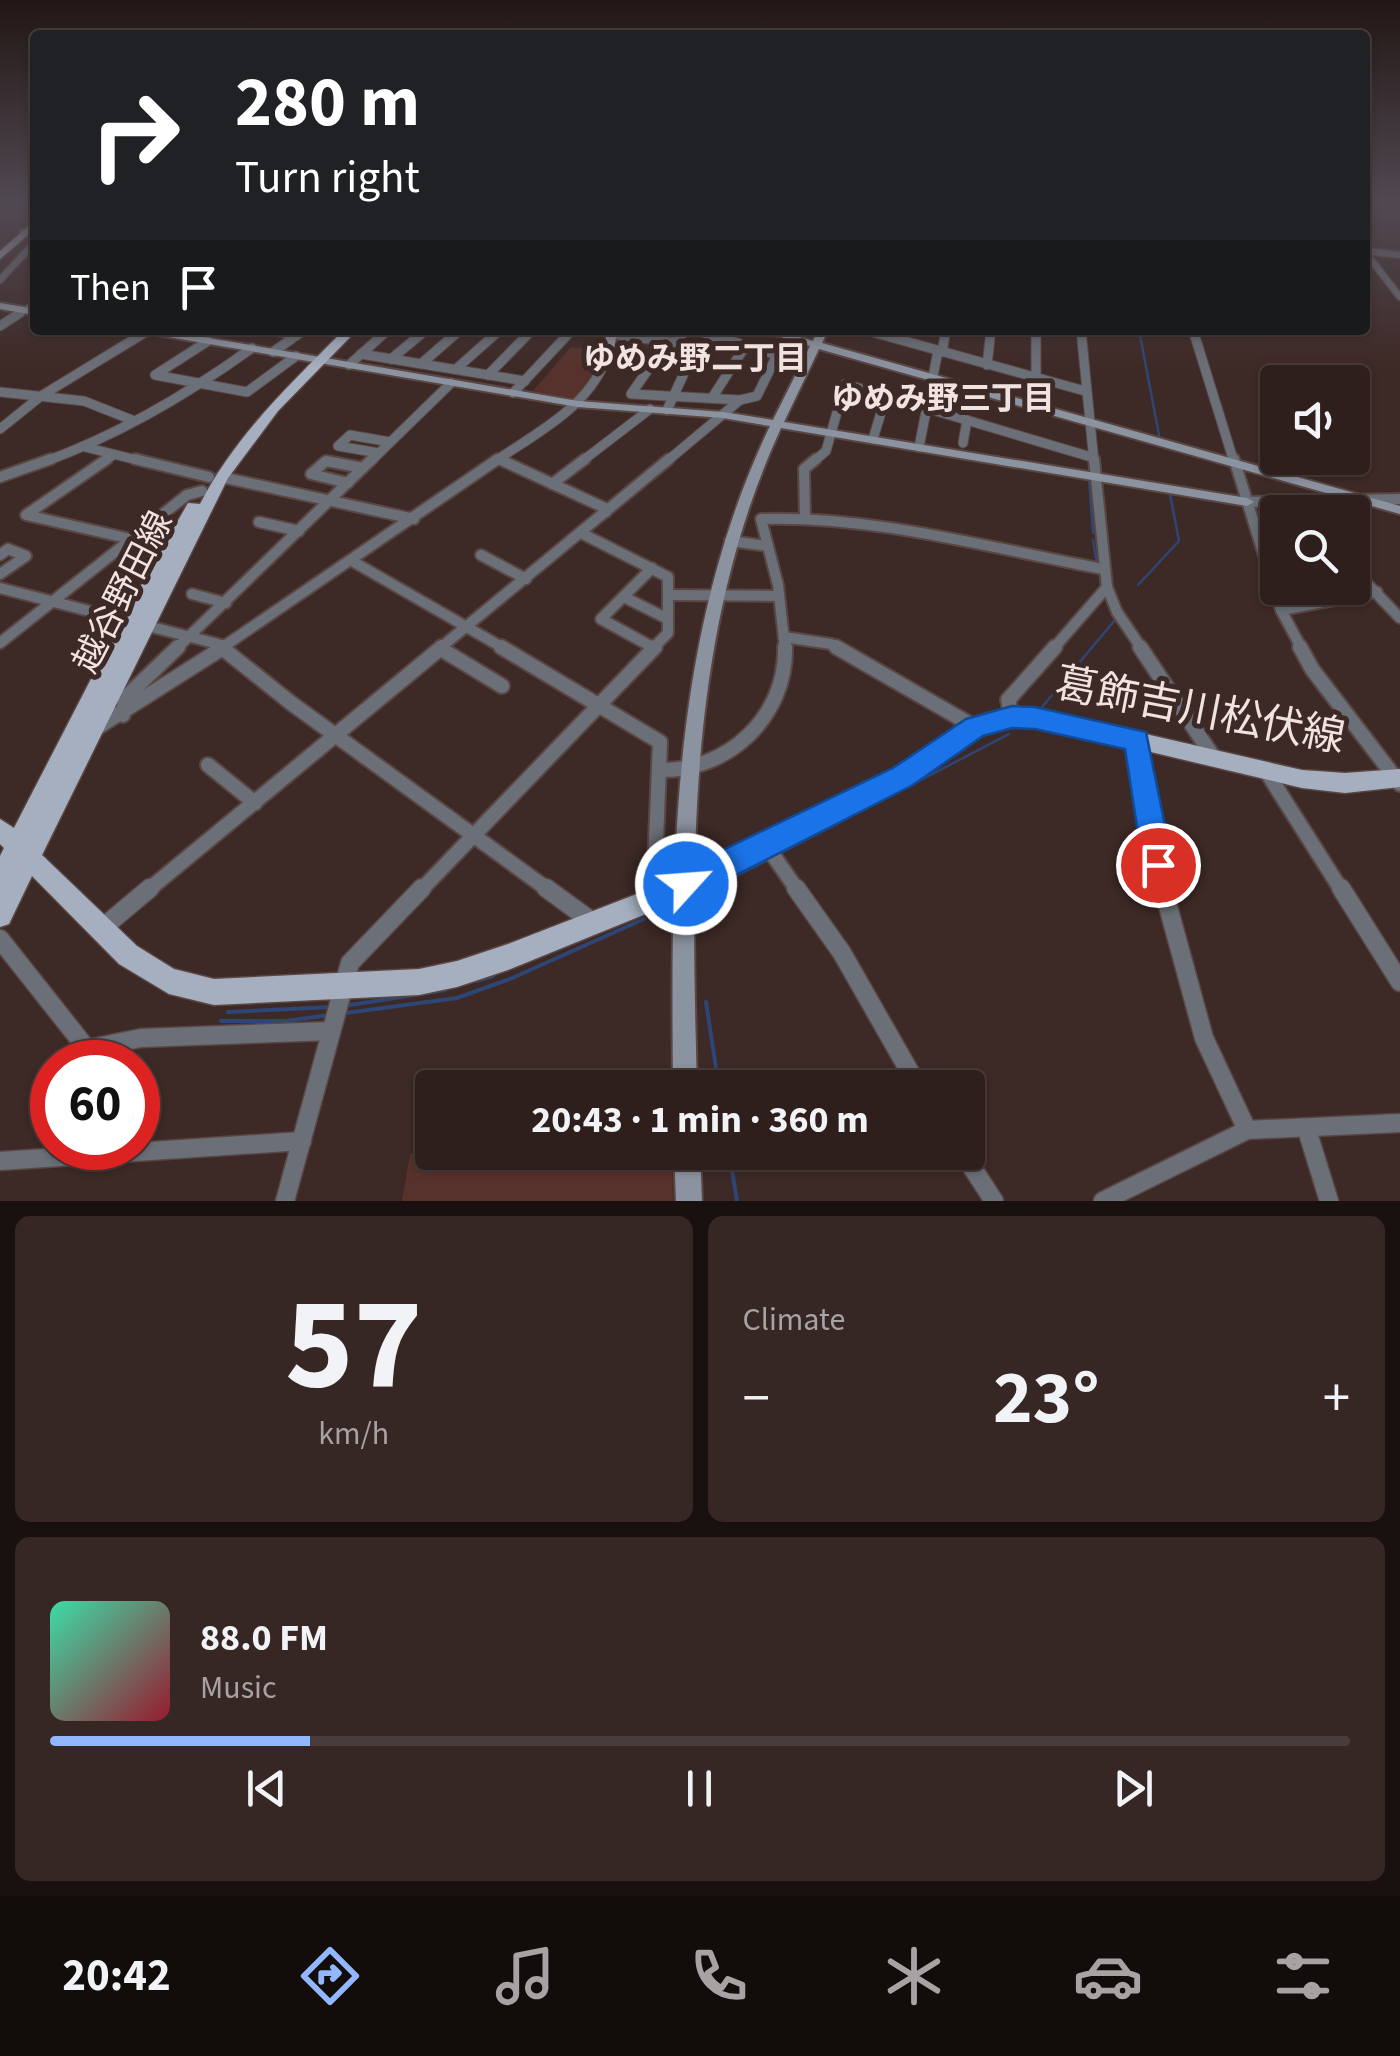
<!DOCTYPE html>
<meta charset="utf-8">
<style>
body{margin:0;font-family:"Source Sans 3","Noto Sans JP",sans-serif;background:#362725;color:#f1f3f6;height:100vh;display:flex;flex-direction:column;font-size:38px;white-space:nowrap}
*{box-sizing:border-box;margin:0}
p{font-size:32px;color:#a7a2a3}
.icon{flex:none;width:55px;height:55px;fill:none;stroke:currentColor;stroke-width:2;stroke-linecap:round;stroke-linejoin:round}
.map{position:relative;height:1201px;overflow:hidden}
.drawer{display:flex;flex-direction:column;gap:15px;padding:15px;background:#19110f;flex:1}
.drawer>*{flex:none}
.guide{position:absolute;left:30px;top:30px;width:1340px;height:305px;border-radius:10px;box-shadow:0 2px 8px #0004,0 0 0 2px #493d3b;background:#202124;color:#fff;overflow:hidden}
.buttons{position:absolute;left:1260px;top:365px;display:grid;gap:20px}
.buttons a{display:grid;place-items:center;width:110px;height:110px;border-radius:10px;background:#2e1f1c;box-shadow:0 2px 8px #0004,0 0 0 2px #493d3b;font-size:50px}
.speed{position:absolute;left:30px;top:1040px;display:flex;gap:20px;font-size:50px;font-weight:700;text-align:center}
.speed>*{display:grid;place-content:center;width:130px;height:130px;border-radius:50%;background:#2e1f1c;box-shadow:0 2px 8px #0004,0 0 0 2px #493d3b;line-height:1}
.speed .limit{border:15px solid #d22;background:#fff;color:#111}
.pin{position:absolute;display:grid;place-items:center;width:85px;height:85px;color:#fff;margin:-42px;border:5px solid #fff;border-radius:50%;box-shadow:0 2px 10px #0007}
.me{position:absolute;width:110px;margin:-55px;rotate:64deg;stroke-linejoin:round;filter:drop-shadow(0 0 8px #0008)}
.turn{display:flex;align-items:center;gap:35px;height:210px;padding:0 40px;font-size:45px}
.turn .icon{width:130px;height:130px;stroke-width:2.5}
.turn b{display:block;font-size:70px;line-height:85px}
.then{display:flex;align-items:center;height:95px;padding:0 40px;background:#0003;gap:20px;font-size:38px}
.big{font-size:75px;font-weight:700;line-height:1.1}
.drawer .widget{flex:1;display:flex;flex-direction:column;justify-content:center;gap:15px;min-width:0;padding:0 35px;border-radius:15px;background:#362725}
.drawer .dial{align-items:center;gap:0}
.dial b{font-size:130px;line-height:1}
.song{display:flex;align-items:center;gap:30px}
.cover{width:120px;height:120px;border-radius:15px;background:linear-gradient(135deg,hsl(160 70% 55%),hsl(350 70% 35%))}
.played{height:10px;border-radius:5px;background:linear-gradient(90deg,#92b7fd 20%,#493d3b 20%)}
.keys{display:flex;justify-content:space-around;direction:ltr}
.heat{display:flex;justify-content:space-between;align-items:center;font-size:55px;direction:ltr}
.drawer .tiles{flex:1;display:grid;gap:15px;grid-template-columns:1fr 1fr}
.widget:last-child{grid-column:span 2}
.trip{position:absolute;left:415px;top:1070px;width:570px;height:100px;border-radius:10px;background:#2e1f1c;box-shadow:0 2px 8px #0004,0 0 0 2px #493d3b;font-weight:700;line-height:100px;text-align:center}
.menu{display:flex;height:160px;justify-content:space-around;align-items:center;background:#120c0b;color:#a7a2a3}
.menu .icon{width:70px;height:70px}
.menu .selected{color:#92b7fd}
.menu b{font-size:45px;color:#f1f3f6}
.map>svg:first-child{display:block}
.green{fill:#57322c}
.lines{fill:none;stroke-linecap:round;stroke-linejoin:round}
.stream-far1{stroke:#2d4675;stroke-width:2.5}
.stream{stroke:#2d4675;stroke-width:4}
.street-far4-casing{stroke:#5a4744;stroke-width:9}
.street-far3-casing{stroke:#5a4744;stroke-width:11}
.street-far2-casing{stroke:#5a4744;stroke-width:14}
.street-far1-casing{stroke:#5a4744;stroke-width:18}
.street-casing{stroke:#5a4744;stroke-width:21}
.secondary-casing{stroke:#5a4744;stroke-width:4}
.primary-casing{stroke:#5a4744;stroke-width:3}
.street-far4{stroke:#6b6f77;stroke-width:6}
.street-far3{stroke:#6b6f77;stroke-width:9}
.street-far2{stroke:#6b6f77;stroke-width:10}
.street-far1{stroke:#6b6f77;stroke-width:14}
.street{stroke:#6b6f77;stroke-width:18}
.secondary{fill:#8c93a0;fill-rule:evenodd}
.primary{fill:#a5afbf;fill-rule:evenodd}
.route{fill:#1a73e8;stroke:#114b97;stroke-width:2.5}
.labels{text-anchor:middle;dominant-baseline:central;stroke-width:10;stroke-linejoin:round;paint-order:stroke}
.far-neighbourhood-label{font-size:32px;font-weight:bold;fill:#f1e3e1;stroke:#3d2926}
.street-label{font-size:35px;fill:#f1e3e1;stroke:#3d2926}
.near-street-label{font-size:42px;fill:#f1e3e1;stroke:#3d2926}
</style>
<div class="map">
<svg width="1400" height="1201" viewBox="0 0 1400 1201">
<rect width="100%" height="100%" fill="#3d2926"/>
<g class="green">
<polygon points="571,347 604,352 603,362 579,399 533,391"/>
<polygon points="434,1153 672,1153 673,1201 402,1201 410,1154"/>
</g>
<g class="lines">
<g class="stream-far1">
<polyline points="1139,330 1159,435"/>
<polyline points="1089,480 1093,533"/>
<polyline points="1093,540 1097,565"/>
<polyline points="1099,572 1101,585"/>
<polyline points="1138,585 1179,541 1170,494"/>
<polyline points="1042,707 1115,620"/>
<polyline points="779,854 1009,734"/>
<polyline points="715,887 768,860"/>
</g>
<g class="stream">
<polyline points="476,981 493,976"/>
<polyline points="706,1002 719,1088"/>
<polyline points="344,1006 445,990"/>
<polyline points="228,1012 331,1007"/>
<polyline points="346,1013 457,998 510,979 644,919"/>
<polyline points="221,1021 286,1021 329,1015"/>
<polyline points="729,1152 737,1201"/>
</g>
<defs>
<g id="street-far4">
<polyline points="1365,251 1400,255"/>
<polyline points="1365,252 1400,297"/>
<polyline points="0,280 34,243 31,233 23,232"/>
<polyline points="16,316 35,304"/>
</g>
<g id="street-far3">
<polyline points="0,326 20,313"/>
<polyline points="267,330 297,335"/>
<polyline points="687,330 657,357 631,394 740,400 757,396 777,355 695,330"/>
<polyline points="865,330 1085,391"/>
<polyline points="1036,330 1036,378"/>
<polyline points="1081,330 1094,462"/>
<polyline points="1193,330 1234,462"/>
<polyline points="611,334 670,342"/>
<polyline points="208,341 155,375 247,392 296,356"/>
<polyline points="273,352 304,330"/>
<polyline points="942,352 946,330"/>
<polyline points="361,354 525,381"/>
<polyline points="391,359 426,330"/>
<polyline points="421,364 460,330"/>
<polyline points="349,365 388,330"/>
<polyline points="987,365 991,330"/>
<polyline points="456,369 500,330"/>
<polyline points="488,375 532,330"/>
<polyline points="0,392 84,401 132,420"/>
<polyline points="513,393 572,330"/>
<polyline points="712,398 746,345"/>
<polyline points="667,410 686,369 718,337"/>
<polyline points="0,429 41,396 149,330"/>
<polyline points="873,439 886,396"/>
<polyline points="963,443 967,420"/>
<polyline points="85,447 145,462"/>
<polyline points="919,447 938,351"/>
<polyline points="379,453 338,446 350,435 390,442"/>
<path d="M44 462C118 435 188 394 252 348"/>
<polyline points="103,462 113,455"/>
<polyline points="325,462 329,462"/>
<polyline points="370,462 451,383"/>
<path d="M494 462C539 431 592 406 609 351"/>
<polyline points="581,462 650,409"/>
<polyline points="666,462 740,400"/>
<polyline points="813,462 826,451 845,384 1091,457"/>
</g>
<g id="street-far2">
<polyline points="107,459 26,515 131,539"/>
<polyline points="135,459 209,477"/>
<polyline points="1094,459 1107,587 1117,612 1142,649"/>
<polyline points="1234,459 1281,610 1302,649"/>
<polyline points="501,460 605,508 606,512"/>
<polyline points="0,477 51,459"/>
<polyline points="221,477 414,519"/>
<polyline points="348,483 311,474 326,461 363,468"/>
<polyline points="552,484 585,459"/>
<polyline points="1247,502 1400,499"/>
<polyline points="805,516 804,469 816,459"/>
<polyline points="259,522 299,531"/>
<polyline points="581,533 668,577 668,633 652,649"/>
<polyline points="730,541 768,546"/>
<polyline points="0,555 8,549 26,556 0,574"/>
<polyline points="481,555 526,579"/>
<polyline points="352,561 505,649"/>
<polyline points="652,568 601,619 654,648"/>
<polyline points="1352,568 1400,618"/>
<polyline points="0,588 218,644 224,649"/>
<polyline points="192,594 226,603"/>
<polyline points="668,595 778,596"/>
<polyline points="624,597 668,619"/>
<polyline points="1281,610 1377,592"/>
<polyline points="784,637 831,644 840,649"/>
<polyline points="0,643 187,495 202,491"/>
<polyline points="176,649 372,459"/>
<polyline points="220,649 498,459"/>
<polyline points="439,649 669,459"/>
<path d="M785 649 778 585 761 519C878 516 989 548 1103 569"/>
<polyline points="1053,649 1107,587"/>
</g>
<g id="street-far1">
<polyline points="221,647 291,703 550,891"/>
<polyline points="501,647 660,742 654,891"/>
<polyline points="836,647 975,727"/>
<polyline points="1140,647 1214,758"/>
<polyline points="1300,647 1312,669 1400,784"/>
<polyline points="441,649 502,686"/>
<polyline points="123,715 125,698 178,647"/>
<polyline points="1012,717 1008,700 1055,647"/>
<polyline points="95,729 224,647"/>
<polyline points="1137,740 1164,891"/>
<polyline points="208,765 255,803"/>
<path d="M659 770C728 772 787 716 785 647"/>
<polyline points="1266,771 1342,891"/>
<polyline points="766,845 798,891"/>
<polyline points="147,891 442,647"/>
<polyline points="420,891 655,647"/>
</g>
<g id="street">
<polyline points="546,888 594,923"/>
<polyline points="796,888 842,953 919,1088"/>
<polyline points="1163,888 1204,1038 1247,1130"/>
<polyline points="1341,888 1400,982"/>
<polyline points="654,899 654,888"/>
<polyline points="100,930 150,888"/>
<polyline points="0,939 87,1049 141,1038 331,1031"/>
<polyline points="1307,1130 1329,1201"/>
<polyline points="962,1152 994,1201"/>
<polyline points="0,1161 302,1141"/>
<polyline points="285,1201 350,963 422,888"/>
<polyline points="1103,1201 1247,1130 1400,1123"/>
</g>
<g id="secondary">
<polygon points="0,303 35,309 35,315 0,309"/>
<path d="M140 330H162L578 401 723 412 773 420 810 346 758 330H774L813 341 818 330H828L822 343 1400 506V514L819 349 784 422 1247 498 1254 502 1247 506 781 428C685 636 691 864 697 1088H673C671 861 670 635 770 426L723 418 578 407 145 333Z"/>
<polygon points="607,330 617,330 614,351 609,354 604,351"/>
<polygon points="674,1152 700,1152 702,1201 676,1201"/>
</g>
<g id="primary">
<polygon points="35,221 35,229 0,259 0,251"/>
<path d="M344 330H357L278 411 228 478 42 855 137 946 174 969 214 979 419 969 457 961 508 944 647 890 895 770 952 731 987 713 1035 710 1067 716 1302 770 1345 773 1400 769V787L1345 793 1302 788 1067 732 1035 726 997 727 966 743 911 784 663 907 508 970 457 987 419 995 214 1005 169 994 119 964 32 876 9 924 0 927V856L4 848 0 844V819L14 828 121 621 188 503 200 504C235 436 290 384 344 330Z"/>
</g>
</defs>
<use href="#street-far4" class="street-far4-casing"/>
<use href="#street-far3" class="street-far3-casing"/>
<use href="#street-far2" class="street-far2-casing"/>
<use href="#street-far1" class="street-far1-casing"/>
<use href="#street" class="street-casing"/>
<use href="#secondary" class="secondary-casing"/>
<use href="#primary" class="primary-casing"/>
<use href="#street-far4" class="street-far4"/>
<use href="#street-far3" class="street-far3"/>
<use href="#street-far2" class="street-far2"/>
<use href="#street-far1" class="street-far1"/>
<use href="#street" class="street"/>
<use href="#secondary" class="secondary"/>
<use href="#primary" class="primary"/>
</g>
<linearGradient id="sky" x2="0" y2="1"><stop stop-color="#221715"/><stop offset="0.55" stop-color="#514952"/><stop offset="1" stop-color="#514952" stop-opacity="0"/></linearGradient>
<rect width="1400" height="370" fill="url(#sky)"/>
<polygon class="route" points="1012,706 1035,707 1146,732 1173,865 1169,876 1158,880 1147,876 1143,865 1125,749 1035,729 1012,728 983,736 913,785 697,895 686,899 675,895 671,884 675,873 893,768 966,719"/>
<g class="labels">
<g class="far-neighbourhood-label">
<text x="695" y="359">ゆめみ野二丁目</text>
<text x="943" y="399">ゆめみ野三丁目</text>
</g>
<g class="street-label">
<text transform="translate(123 592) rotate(-63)">越谷野田線</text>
</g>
<g class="near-street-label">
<text transform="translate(1200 711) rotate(11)">葛飾吉川松伏線</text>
</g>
</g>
</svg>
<div class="buttons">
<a><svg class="icon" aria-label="sound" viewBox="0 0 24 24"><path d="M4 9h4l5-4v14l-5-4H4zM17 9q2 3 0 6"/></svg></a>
<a><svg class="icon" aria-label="search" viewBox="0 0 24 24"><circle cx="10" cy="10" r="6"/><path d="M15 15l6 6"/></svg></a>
</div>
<div class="speed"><div class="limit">60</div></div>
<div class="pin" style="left:1158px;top:865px;background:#d93025"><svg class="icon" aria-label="arrive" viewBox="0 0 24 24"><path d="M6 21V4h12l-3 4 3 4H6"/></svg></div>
<svg class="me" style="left:686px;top:884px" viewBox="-20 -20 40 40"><circle r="17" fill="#1a73e8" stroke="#fff" stroke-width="3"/><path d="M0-11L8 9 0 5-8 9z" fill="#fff"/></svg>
<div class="trip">20:43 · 1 min · 360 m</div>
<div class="guide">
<div class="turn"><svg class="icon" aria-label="right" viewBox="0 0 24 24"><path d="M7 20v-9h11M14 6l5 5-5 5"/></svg><div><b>280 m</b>Turn right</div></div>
<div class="then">Then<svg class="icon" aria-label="arrive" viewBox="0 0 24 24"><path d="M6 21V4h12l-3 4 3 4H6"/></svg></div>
</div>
</div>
<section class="drawer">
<div class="tiles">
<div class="widget dial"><b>57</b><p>km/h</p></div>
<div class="widget"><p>Climate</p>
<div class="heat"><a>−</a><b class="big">23°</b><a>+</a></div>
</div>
<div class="widget">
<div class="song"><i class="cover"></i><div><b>88.0 FM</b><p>Music</p></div></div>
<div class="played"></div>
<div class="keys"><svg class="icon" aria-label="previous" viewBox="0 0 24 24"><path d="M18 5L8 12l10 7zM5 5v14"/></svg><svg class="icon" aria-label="pause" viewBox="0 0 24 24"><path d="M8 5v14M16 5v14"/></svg><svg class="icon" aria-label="next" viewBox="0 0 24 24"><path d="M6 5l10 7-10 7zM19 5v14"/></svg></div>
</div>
</div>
</section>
<nav class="menu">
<b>20:42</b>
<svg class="icon selected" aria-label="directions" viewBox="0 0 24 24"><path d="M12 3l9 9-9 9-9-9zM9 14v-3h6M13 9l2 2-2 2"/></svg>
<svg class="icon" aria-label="music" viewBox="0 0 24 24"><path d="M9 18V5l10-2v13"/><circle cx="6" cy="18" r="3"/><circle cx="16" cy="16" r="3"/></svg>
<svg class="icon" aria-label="phone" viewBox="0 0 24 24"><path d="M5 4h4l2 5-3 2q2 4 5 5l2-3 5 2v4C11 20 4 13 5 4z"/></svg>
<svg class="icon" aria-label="climate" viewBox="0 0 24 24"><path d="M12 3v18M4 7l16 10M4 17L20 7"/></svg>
<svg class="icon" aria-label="car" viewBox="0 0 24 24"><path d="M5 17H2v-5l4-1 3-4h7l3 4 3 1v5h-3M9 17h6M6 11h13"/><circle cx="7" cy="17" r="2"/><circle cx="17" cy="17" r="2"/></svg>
<svg class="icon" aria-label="filters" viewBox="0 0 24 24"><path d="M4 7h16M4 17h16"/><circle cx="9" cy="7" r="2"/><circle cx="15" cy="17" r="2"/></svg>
</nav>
